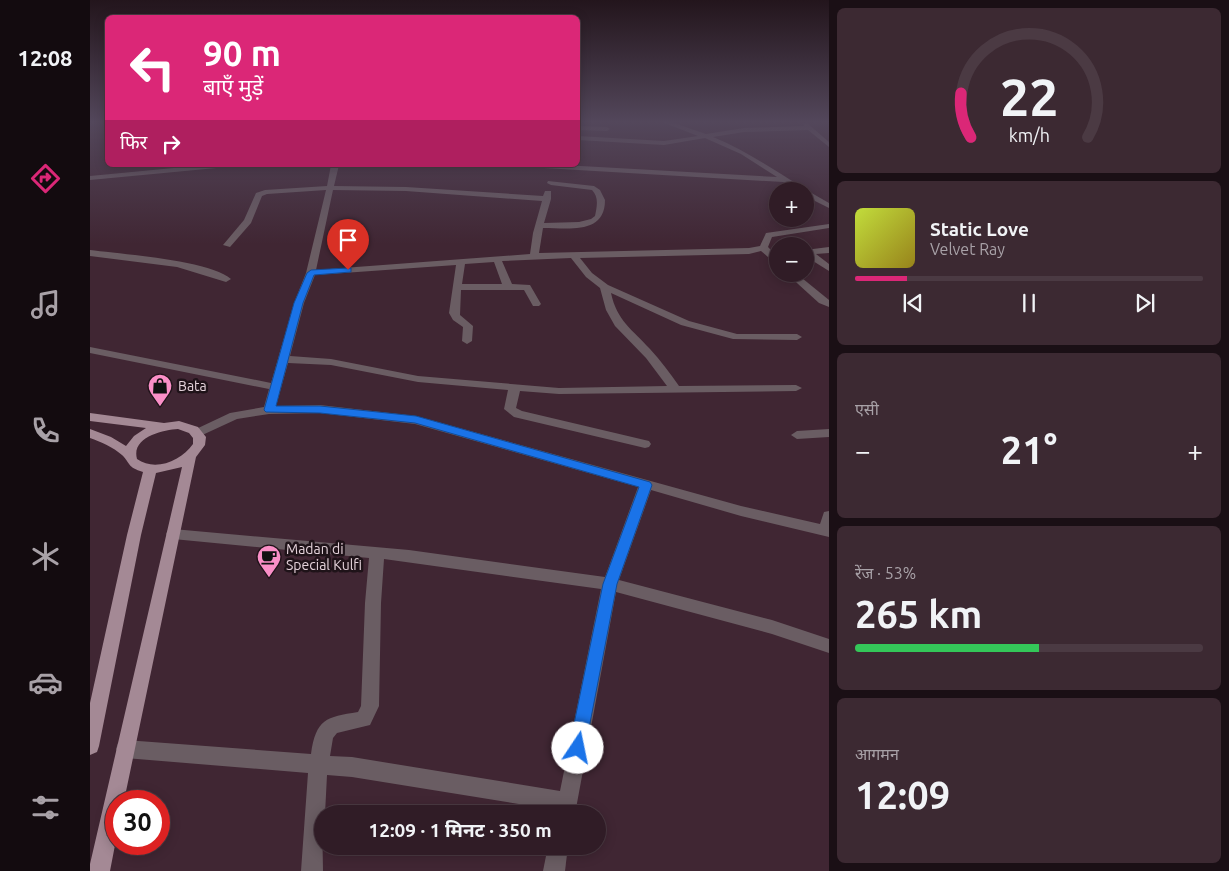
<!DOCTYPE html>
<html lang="hi">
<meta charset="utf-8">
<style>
body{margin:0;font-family:Ubuntu,"Noto Sans Devanagari",sans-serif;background:#3c2932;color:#f1f3f6;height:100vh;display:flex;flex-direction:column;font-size:19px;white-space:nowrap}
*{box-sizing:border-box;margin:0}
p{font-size:16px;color:#a8a1a7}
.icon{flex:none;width:28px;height:28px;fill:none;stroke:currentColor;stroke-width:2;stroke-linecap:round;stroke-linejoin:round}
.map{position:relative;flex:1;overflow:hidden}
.panel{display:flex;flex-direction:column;gap:8px;padding:8px;background:#1a0f15;width:400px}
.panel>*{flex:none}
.banner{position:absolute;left:15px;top:15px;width:475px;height:152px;border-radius:8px;box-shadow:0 2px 12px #0003,0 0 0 1px #4b3a43;background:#db2777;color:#fff;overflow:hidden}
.buttons{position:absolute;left:679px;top:182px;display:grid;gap:10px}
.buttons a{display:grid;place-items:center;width:45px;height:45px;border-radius:50%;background:#301c26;box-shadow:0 2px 12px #0003,0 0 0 1px #4b3a43;font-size:25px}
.speed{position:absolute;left:15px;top:790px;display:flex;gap:10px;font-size:25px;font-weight:700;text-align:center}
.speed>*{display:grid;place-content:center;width:65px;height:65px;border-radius:50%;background:#301c26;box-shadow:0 2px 12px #0003,0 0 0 1px #4b3a43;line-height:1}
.speed .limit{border:8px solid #d22;background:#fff;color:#111}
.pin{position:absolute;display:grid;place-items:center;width:42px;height:42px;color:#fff;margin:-51px -21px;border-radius:50% 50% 50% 0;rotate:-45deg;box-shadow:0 0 5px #0007}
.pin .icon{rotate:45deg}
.me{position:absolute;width:55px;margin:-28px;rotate:11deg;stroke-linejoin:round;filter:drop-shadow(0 0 4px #0008)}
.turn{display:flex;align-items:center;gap:18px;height:105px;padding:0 15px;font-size:22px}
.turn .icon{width:65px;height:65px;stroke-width:2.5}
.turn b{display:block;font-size:35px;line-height:42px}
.then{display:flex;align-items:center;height:48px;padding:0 15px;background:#0003;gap:10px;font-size:19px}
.big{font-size:38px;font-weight:700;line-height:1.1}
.panel .card{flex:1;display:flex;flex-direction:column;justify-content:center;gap:8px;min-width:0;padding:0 18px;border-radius:8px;background:#3c2932}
.panel .dial{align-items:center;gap:0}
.dial svg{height:130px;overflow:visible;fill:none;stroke:#4b3a43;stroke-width:7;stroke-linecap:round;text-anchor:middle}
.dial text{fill:#f1f3f6;stroke:none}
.song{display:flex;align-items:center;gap:15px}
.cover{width:60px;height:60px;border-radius:8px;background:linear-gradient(135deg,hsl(70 70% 55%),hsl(50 70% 35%))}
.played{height:5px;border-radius:2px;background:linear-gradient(90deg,#db2777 15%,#4b3a43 15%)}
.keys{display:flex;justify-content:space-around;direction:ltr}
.heat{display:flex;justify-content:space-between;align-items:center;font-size:28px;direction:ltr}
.charge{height:8px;border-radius:4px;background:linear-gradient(90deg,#34c759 53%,#4b3a43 0)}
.trip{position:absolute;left:224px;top:805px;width:292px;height:50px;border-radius:25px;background:#301c26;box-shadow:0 2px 12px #0003,0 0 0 1px #4b3a43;font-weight:700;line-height:50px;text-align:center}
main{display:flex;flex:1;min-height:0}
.tab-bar{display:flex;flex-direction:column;width:90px;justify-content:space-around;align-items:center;background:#130b0f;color:#a8a1a7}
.tab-bar .icon{width:35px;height:35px}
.tab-bar .on{color:#db2777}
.tab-bar b{font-size:22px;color:#f1f3f6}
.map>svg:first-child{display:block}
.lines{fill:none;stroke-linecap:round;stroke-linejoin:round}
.minor{fill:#6a5d63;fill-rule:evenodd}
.major{fill:#a48995;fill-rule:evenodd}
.route{fill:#1a73e8;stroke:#114b97}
.labels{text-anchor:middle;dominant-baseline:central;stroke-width:5;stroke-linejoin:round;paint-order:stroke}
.poi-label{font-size:14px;fill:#e4d2da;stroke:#1f1319;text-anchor:start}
</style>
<main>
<nav class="tab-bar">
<b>12:08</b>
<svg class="icon on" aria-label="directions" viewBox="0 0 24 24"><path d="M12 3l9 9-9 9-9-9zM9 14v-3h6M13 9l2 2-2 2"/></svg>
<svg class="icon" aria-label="music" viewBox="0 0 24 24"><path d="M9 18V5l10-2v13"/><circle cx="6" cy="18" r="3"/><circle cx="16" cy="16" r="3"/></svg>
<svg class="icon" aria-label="phone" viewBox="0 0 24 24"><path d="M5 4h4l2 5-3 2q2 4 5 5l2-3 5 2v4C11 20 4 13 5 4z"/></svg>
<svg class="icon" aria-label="climate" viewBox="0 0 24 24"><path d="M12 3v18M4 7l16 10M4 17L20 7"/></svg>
<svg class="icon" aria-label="car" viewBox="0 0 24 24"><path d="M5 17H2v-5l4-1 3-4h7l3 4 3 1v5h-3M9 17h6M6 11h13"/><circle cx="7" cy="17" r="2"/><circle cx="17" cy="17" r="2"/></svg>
<svg class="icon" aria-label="filters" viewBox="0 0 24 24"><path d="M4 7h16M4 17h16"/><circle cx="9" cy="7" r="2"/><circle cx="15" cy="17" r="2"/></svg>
</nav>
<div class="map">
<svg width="739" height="871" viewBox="0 0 739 871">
<rect width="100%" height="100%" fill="#402633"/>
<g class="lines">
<g class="minor">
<path d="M572 122H581L616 134 654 128 714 126 713 123H717L739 142V147L718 130 654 132 623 137C665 154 700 182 739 203V208L715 196V191H707L693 182 437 167 433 165H473L687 177 651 154 615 138 574 145 488 140V136L574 141 608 136Z"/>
<polygon points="488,126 517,127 520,129 517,131 488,130"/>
<polygon points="115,165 141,165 137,167 0,180 0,176"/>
<path d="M241 165H249L244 186 316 187 453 196 455 191H461V199L454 223 489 222 501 219 505 216C507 206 509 197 502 190L461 185 457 183 458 181 504 186 510 190 515 200C515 235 478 228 453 228L449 253 659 248 670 246 676 233 739 224V228L682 237 678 247 683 252H688V258L678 257 671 251 659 254 490 258 502 273 518 285 599 321 647 334H707L712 337 707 340 643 339 591 325 521 293C527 321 542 329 560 349 571 361 580 373 589 386L706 385 712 388 706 391 469 394 430 391 426 408 432 411 559 441 561 444 559 447 555 448 424 417 414 409 418 390 328 382 241 365 198 363 186 406 230 405 326 416 651 506 730 524 734 512 739 511V537L651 516 561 490 529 580 682 620 739 639V653L682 634 526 592 485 814H465L466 810 262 777 237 775 235 814H232L233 871H211L218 773 35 758 28 755 26 749 28 743 35 740 221 754C226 719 236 717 268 712L271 706 275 603 279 558 83 539 78 538 76 534 78 530 83 529 319 550 515 577 548 487 325 424 230 413 179 414 147 419 108 437 104 436 102 433 104 430 140 413 174 407 179 389 0 353V347L181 383 204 303 216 273 236 190 177 194 172 196 161 223 140 247 133 245 154 220 166 193 175 190 237 186ZM243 190 316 191 452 201 443 233 440 254 226 270ZM481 258 496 277 510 288 516 310 525 326 556 358 577 386 469 388 328 376 241 359 200 356 214 303 225 275 366 265 359 313 363 320 373 327 372 341 377 344 382 341 383 326 370 315 371 290H434L443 306H449L451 304 440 285 422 284 412 261ZM404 262 412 284H372L375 264ZM294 559 511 589 470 791 262 757 240 756 243 738 247 733 280 725 289 706 291 603Z"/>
<polygon points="739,247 739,253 726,254 739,264 739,271 715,256 715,250"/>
<path d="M0 250C30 254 120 260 141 279L136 282 87 267 0 256Z"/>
<polygon points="697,274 707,274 739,300 739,307 729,303"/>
<polygon points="739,429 739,437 707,439 701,435 707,431"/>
<polygon points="458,846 478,846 475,871 453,871"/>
</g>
<path class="major" d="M0 413 74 423 89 421 108 427 116 437 115 445 106 457 34 801H26V840L20 871H0V864L92 467 66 473 51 535 9 746 7 752 0 755V703L37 535 53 472C37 467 41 464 32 455 23 447 11 442 0 438V429L21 437 36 446 44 436 56 428 0 421ZM88 429 99 433 103 438V444C91 461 65 472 47 459 41 437 73 430 88 429Z"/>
</g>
<linearGradient id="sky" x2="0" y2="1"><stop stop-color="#23151c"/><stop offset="0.5" stop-color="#53475b"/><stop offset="1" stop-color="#53475b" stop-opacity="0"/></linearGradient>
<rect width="739" height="244" fill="url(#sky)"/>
<polygon class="route" points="258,268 261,268 261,272 224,275 213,303 186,406 230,406 326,416 560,482 562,485 527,584 494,754 488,756 482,754 479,748 513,584 549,487 325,423 230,413 176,412 174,410 204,303 217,273 221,270"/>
<defs>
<symbol id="shop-pin" viewBox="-11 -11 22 30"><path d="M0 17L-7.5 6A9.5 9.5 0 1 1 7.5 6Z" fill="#fa8fc7" stroke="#1f1319"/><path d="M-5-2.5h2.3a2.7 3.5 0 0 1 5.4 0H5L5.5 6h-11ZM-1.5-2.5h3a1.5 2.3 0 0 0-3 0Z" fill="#111"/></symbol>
<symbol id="cafe-pin" viewBox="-11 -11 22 30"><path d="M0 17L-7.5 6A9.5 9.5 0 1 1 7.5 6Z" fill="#fa8fc7" stroke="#1f1319"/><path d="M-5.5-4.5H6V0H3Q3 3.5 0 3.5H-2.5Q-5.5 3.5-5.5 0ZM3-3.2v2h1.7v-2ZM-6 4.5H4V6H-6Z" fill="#111"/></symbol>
</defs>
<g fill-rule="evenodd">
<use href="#shop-pin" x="56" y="372" width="28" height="38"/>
<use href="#cafe-pin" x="165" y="543" width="28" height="38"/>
</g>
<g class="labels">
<g class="poi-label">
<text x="88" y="386">Bata</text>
<text x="196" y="549">Madan di<tspan x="196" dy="16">Special Kulfi</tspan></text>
</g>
</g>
</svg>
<div class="buttons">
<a>+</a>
<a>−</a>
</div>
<div class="speed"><div class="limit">30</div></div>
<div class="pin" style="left:258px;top:270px;background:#d93025"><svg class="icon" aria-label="arrive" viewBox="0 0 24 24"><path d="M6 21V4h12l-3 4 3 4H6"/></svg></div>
<svg class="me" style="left:488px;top:748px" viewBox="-20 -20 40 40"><circle r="19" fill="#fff"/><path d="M0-13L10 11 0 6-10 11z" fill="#1a73e8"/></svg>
<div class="trip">12:09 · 1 मिनट · 350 m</div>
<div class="banner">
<div class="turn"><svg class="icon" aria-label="left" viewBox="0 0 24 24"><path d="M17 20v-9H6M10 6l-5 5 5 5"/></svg><div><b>90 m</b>बाएँ मुड़ें</div></div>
<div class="then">फिर<svg class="icon" aria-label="right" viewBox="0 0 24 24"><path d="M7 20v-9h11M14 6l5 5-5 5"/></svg></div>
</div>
</div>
<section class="panel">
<div class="card dial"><svg viewBox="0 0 100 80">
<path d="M14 69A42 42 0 1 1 86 69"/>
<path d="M14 69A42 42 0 0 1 8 42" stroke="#db2777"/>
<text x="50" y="56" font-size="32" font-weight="700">22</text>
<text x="50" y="72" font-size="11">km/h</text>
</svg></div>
<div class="card">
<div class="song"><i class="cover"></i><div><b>Static Love</b><p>Velvet Ray</p></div></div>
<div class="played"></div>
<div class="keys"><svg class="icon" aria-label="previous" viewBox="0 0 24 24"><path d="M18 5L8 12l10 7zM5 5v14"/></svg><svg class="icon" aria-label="pause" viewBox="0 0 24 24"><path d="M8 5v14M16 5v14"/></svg><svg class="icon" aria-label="next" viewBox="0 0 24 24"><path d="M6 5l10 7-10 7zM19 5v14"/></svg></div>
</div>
<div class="card"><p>एसी</p>
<div class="heat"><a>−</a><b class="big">21°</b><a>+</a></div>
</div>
<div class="card"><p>रेंज · 53%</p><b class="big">265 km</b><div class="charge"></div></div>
<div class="card"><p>आगमन</p><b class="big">12:09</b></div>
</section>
</main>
